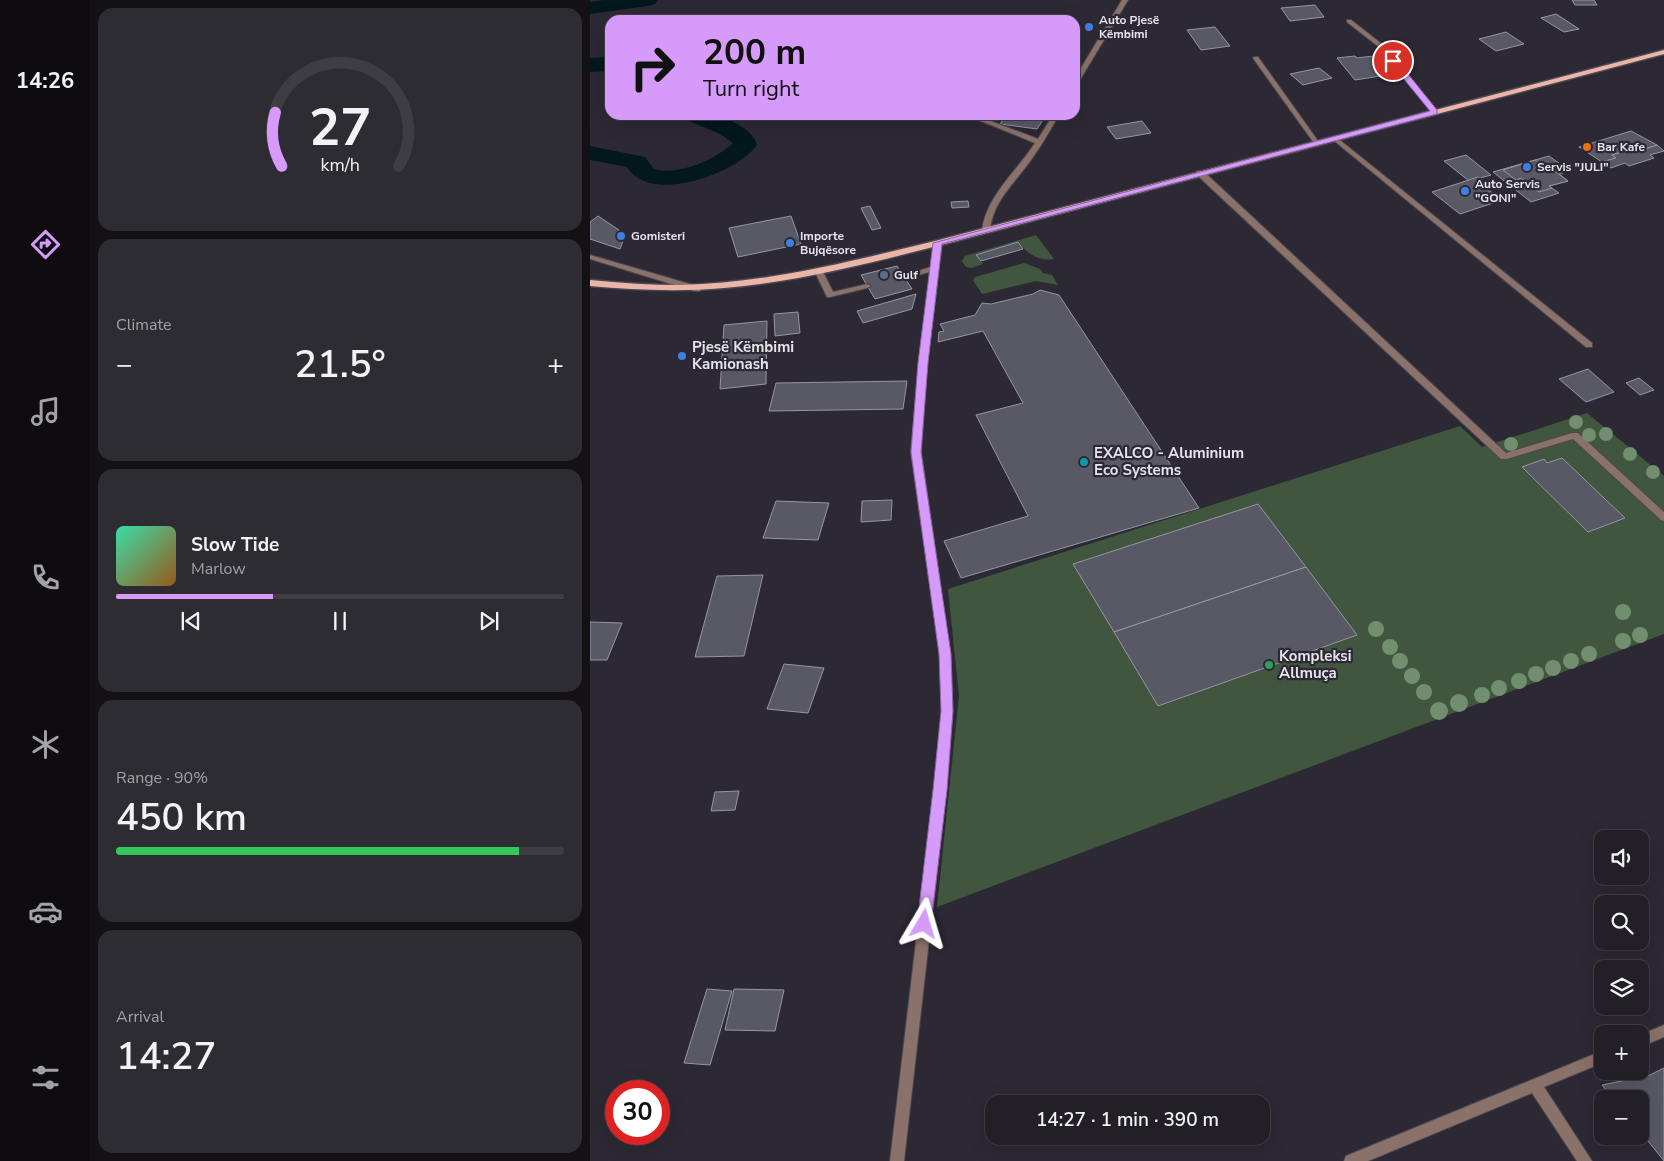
<!DOCTYPE html>
<meta charset="utf-8">
<style>
body{margin:0;font-family:"Nunito Sans",sans-serif;background:#2e2c33;color:#f1f3f6;height:100vh;display:flex;flex-direction:column;font-size:19px;white-space:nowrap}
*{box-sizing:border-box;margin:0}
p{font-size:16px;color:#a2a2a7}
.icon{flex:none;width:28px;height:28px;fill:none;stroke:currentColor;stroke-width:2;stroke-linecap:round;stroke-linejoin:round}
.map{position:relative;flex:1;overflow:hidden}
.drawer{display:flex;flex-direction:column;gap:8px;padding:8px;background:#131115;width:500px}
.drawer>*{flex:none}
.guide{position:absolute;left:15px;top:15px;width:475px;height:105px;border-radius:15px;box-shadow:0 5px 20px #0002,0 0 0 1px #3f3d44;background:#d69bfa;color:#111;overflow:hidden}
.buttons{position:absolute;left:1004px;top:830px;display:grid;gap:10px}
.buttons a{display:grid;place-items:center;width:55px;height:55px;border-radius:10px;background:#221f27;box-shadow:0 5px 20px #0002,0 0 0 1px #3f3d44;font-size:25px}
.speed{position:absolute;left:15px;top:1080px;display:flex;gap:10px;font-size:25px;font-weight:700;text-align:center}
.speed>*{display:grid;place-content:center;width:65px;height:65px;border-radius:50%;background:#221f27;box-shadow:0 5px 20px #0002,0 0 0 1px #3f3d44;line-height:1}
.speed .limit{border:8px solid #d22;background:#fff;color:#111}
.pin{position:absolute;display:grid;place-items:center;width:42px;height:42px;color:#fff;margin:-21px;border:2px solid #fff;border-radius:50%;box-shadow:0 1px 5px #0007}
.me{position:absolute;width:55px;margin:-28px;rotate:7deg;stroke-linejoin:round;filter:drop-shadow(0 0 4px #0008)}
.turn{display:flex;align-items:center;gap:18px;height:105px;padding:0 15px;font-size:22px}
.turn .icon{width:65px;height:65px;stroke-width:2.5}
.turn b{display:block;font-size:35px;line-height:42px}
.big{font-size:38px;font-weight:600;line-height:1.1}
.drawer .tile{flex:1;display:flex;flex-direction:column;justify-content:center;gap:8px;min-width:0;padding:0 18px;border-radius:15px;background:#2e2c33}
.drawer .dial{align-items:center;gap:0}
.dial svg{height:130px;overflow:visible;fill:none;stroke:#3f3d44;stroke-width:7;stroke-linecap:round;text-anchor:middle}
.dial text{fill:#f1f3f6;stroke:none}
.song{display:flex;align-items:center;gap:15px}
.cover{width:60px;height:60px;border-radius:8px;background:linear-gradient(135deg,hsl(160 70% 55%),hsl(30 70% 35%))}
.played{height:5px;border-radius:2px;background:linear-gradient(90deg,#d69bfa 35%,#3f3d44 35%)}
.keys{display:flex;justify-content:space-around;direction:ltr}
.heat{display:flex;justify-content:space-between;align-items:center;font-size:28px;direction:ltr}
.charge{height:8px;border-radius:4px;background:linear-gradient(90deg,#34c759 90%,#3f3d44 0)}
.trip{position:absolute;left:395px;top:1095px;width:285px;height:50px;border-radius:15px;background:#221f27;box-shadow:0 5px 20px #0002,0 0 0 1px #3f3d44;font-weight:600;line-height:50px;text-align:center}
main{display:flex;flex:1;min-height:0}
.tabs{display:flex;flex-direction:column;width:90px;justify-content:space-around;align-items:center;background:#0e0c10;color:#a2a2a7}
.tabs .icon{width:35px;height:35px}
.tabs .on{color:#d69bfa}
.tabs b{font-size:22px;color:#f1f3f6}
.map>svg:first-child{display:block}
.green{fill:#41563e}
.lines{fill:none;stroke-linecap:round;stroke-linejoin:round}
.canal{fill:#02181d;fill-rule:evenodd}
.building{fill:#595966;stroke:#9695a4}
.lane-casing{stroke:#4b4751;stroke-width:2}
.street-casing{stroke:#4b4751;stroke-width:2}
.primary-casing{stroke:#4b4751;stroke-width:3}
.lane{fill:#8a7169;fill-rule:evenodd}
.street{fill:#8a7169;fill-rule:evenodd}
.primary{fill:#ebb6a7;fill-rule:evenodd}
.tree{fill:#718e6f}
.route{fill:#d69bfa;stroke:#8b65a2}
.shop-dot{fill:#3f7fe0;stroke:#2d2934;stroke-width:2}
.food-dot{fill:#e8710a;stroke:#2d2934;stroke-width:2}
.service-dot{fill:#5c6f8a;stroke:#2d2934;stroke-width:2}
.culture-dot{fill:#0f9aa8;stroke:#2d2934;stroke-width:2}
.leisure-dot{fill:#2e9e5b;stroke:#2d2934;stroke-width:2}
.labels{text-anchor:middle;dominant-baseline:central;stroke-width:4.5;stroke-linejoin:round;paint-order:stroke}
.far-poi-label{font-size:12px;font-weight:bold;fill:#e6e4eb;stroke:#2d2934;text-anchor:start}
.poi-label{font-size:15px;font-weight:bold;fill:#e6e4eb;stroke:#2d2934;text-anchor:start}
</style>
<main>
<nav class="tabs">
<b>14:26</b>
<svg class="icon on" aria-label="directions" viewBox="0 0 24 24"><path d="M12 3l9 9-9 9-9-9zM9 14v-3h6M13 9l2 2-2 2"/></svg>
<svg class="icon" aria-label="music" viewBox="0 0 24 24"><path d="M9 18V5l10-2v13"/><circle cx="6" cy="18" r="3"/><circle cx="16" cy="16" r="3"/></svg>
<svg class="icon" aria-label="phone" viewBox="0 0 24 24"><path d="M5 4h4l2 5-3 2q2 4 5 5l2-3 5 2v4C11 20 4 13 5 4z"/></svg>
<svg class="icon" aria-label="climate" viewBox="0 0 24 24"><path d="M12 3v18M4 7l16 10M4 17L20 7"/></svg>
<svg class="icon" aria-label="car" viewBox="0 0 24 24"><path d="M5 17H2v-5l4-1 3-4h7l3 4 3 1v5h-3M9 17h6M6 11h13"/><circle cx="7" cy="17" r="2"/><circle cx="17" cy="17" r="2"/></svg>
<svg class="icon" aria-label="filters" viewBox="0 0 24 24"><path d="M4 7h16M4 17h16"/><circle cx="9" cy="7" r="2"/><circle cx="15" cy="17" r="2"/></svg>
</nav>
<section class="drawer">
<div class="tile dial"><svg viewBox="0 0 100 80">
<path d="M14 69A42 42 0 1 1 86 69"/>
<path d="M14 69A42 42 0 0 1 10 36" stroke="#d69bfa"/>
<text x="50" y="56" font-size="32" font-weight="700">27</text>
<text x="50" y="72" font-size="11">km/h</text>
</svg></div>
<div class="tile"><p>Climate</p>
<div class="heat"><a>−</a><b class="big">21.5°</b><a>+</a></div>
</div>
<div class="tile">
<div class="song"><i class="cover"></i><div><b>Slow Tide</b><p>Marlow</p></div></div>
<div class="played"></div>
<div class="keys"><svg class="icon" aria-label="previous" viewBox="0 0 24 24"><path d="M18 5L8 12l10 7zM5 5v14"/></svg><svg class="icon" aria-label="pause" viewBox="0 0 24 24"><path d="M8 5v14M16 5v14"/></svg><svg class="icon" aria-label="next" viewBox="0 0 24 24"><path d="M6 5l10 7-10 7zM19 5v14"/></svg></div>
</div>
<div class="tile"><p>Range · 90%</p><b class="big">450 km</b><div class="charge"></div></div>
<div class="tile"><p>Arrival</p><b class="big">14:27</b></div>
</section>
<div class="map">
<svg width="1074" height="1161" viewBox="0 0 1074 1161">
<rect width="100%" height="100%" fill="#2d2934"/>
<g class="green">
<path d="M446 235 464 259C448 262 437 253 428 242L386 255 393 264 382 268 376 267 372 261 375 256Z"/>
<polygon points="434,263 450,269 453,273 462,275 468,285 446,281 392,294 383,280 385,277"/>
<polygon points="997,413 1074,476 1074,634 347,907 369,696 358,589 870,426 892,447"/>
</g>
<g class="lines">
<g class="canal">
<polygon points="14,0 68,0 65,4 58,6 0,14 0,2"/>
<polygon points="20,57 20,71 0,72 0,58"/>
<path d="M94 115C104 115 116 113 126 115 140 119 164 130 167 145 147 174 59 205 37 167L0 160V146L55 157 64 169C88 176 125 160 143 143L130 134 97 120Z"/>
</g>
</g>
<g class="building">
<polygon points="982,0 1004,0 1007,5 985,5"/>
<polygon points="725,5 734,17 700,21 691,8"/>
<polygon points="966,14 989,29 974,32 951,18"/>
<polygon points="625,27 640,46 611,50 597,30"/>
<polygon points="916,32 934,44 906,51 889,39"/>
<polygon points="765,56 767,58 783,56 791,64 796,64 803,71 794,72 797,75 765,80 747,58"/>
<polygon points="729,68 742,78 713,85 700,74"/>
<polygon points="416,115 456,115 447,129 410,124"/>
<polygon points="552,121 561,133 526,139 517,127"/>
<polygon points="1041,131 1067,145 1052,150 1048,147 1022,155 1026,158 1012,162 989,147"/>
<polygon points="1067,145 1074,151 1060,155 1064,158 1039,166 1035,163 1021,168 1012,162 1026,158 1022,155 1048,147 1052,150"/>
<polygon points="876,155 901,175 879,181 854,161"/>
<polygon points="959,156 980,171 969,174 978,181 959,186 969,193 941,202 903,172"/>
<polygon points="945,160 958,170 962,169 978,181 959,186 962,188 949,192 931,178 926,180 913,170"/>
<polygon points="888,177 901,187 897,189 912,200 870,214 842,192"/>
<polygon points="378,201 379,207 362,208 361,202"/>
<polygon points="280,206 291,228 282,230 271,208"/>
<polygon points="8,216 29,230 33,241 30,249 0,239 0,222"/>
<polygon points="201,216 211,244 148,257 139,228"/>
<polygon points="428,242 433,249 391,261 386,255"/>
<polygon points="307,266 322,289 285,299 271,275"/>
<polygon points="450,290 469,295 609,508 371,578 354,541 438,516 386,415 433,403 393,331 348,342 349,332 354,331 350,324 385,315 392,303 401,304 443,294"/>
<polygon points="326,294 322,309 273,323 267,311"/>
<polygon points="208,312 210,333 185,336 184,314"/>
<polygon points="177,321 176,384 130,389 134,325"/>
<polygon points="998,369 1024,392 996,402 969,379"/>
<polygon points="1049,378 1064,390 1050,395 1036,383"/>
<polygon points="317,381 313,409 179,411 186,383"/>
<polygon points="972,458 1035,518 998,532 932,467 954,459 957,463"/>
<polygon points="302,500 301,520 271,522 272,501"/>
<polygon points="186,501 239,503 228,540 173,538"/>
<polygon points="668,504 716,567 524,632 483,564"/>
<polygon points="716,567 767,635 568,706 524,632"/>
<polygon points="173,575 154,656 105,657 127,576"/>
<polygon points="0,622 32,623 17,660 0,660"/>
<polygon points="194,664 234,668 218,713 177,709"/>
<polygon points="149,791 145,810 121,811 125,792"/>
<polygon points="117,989 142,991 120,1065 94,1063"/>
<polygon points="144,989 194,990 185,1031 135,1030"/>
<polygon points="1074,1068 1074,1161 1050,1131 1050,1099 1024,1099 1012,1085 1060,1075"/>
</g>
<g class="lines">
<defs>
<g id="lane">
<polygon points="353,15 358,16 354,20 347,20"/>
<polygon points="757,20 761,20 793,45 847,111 847,113 843,113 789,47 757,22"/>
<polygon points="664,57 668,57 728,141 728,143 724,143 663,58"/>
<polygon points="742,137 746,137 1002,343 1002,347 996,347 742,139"/>
<polygon points="607,171 613,171 916,453 982,433 988,433 1074,512 1074,521 1071,520 983,439 917,459 911,459 607,175"/>
<polygon points="0,255 110,287 111,289 110,291 104,291 0,259"/>
<polygon points="344,266 347,266 347,270 313,279 309,277"/>
<polygon points="226,270 232,270 243,292 277,284 281,286 277,288 240,297 237,297 225,272"/>
<polygon points="1074,1025 1074,1037 1050,1047 1050,1035"/>
<polygon points="1012,1051 1012,1063 954,1087 1002,1161 987,1161 942,1093 778,1161 754,1161 756,1156"/>
</g>
<g id="street">
<polygon points="532,0 538,0 488,83 485,85 485,78"/>
<path d="M376 115H385L448 139 463 115H469C459 132 450 148 438 164 422 186 403 202 400 230L396 232 392 230C397 195 427 171 445 143Z"/>
<polygon points="345,241 351,241 352,243 337,363 331,452 360,655 362,711 356,790 314,1161 300,1161 344,790 352,711 350,655 321,452 329,363"/>
</g>
<path id="primary" d="M1074 50V54L351 245C280 263 207 282 134 288 89 292 45 290 0 286V280C30 283 61 285 91 285 178 283 262 261 345 241Z"/>
</defs>
<use href="#lane" class="lane-casing"/>
<use href="#street" class="street-casing"/>
<use href="#primary" class="primary-casing"/>
<use href="#lane" class="lane"/>
<use href="#street" class="street"/>
<use href="#primary" class="primary"/>
</g>
<g class="tree">
<circle cx="986" cy="422" r="7"/>
<circle cx="1016" cy="434" r="7"/>
<circle cx="999" cy="435" r="7"/>
<circle cx="921" cy="444" r="7"/>
<circle cx="1040" cy="454" r="7"/>
<circle cx="1063" cy="472" r="7"/>
<circle cx="1033" cy="612" r="8"/>
<circle cx="786" cy="629" r="8"/>
<circle cx="1050" cy="635" r="8"/>
<circle cx="1033" cy="641" r="8"/>
<circle cx="800" cy="647" r="8"/>
<circle cx="999" cy="654" r="8"/>
<circle cx="810" cy="661" r="8"/>
<circle cx="981" cy="661" r="8"/>
<circle cx="963" cy="668" r="8"/>
<circle cx="946" cy="674" r="8"/>
<circle cx="822" cy="676" r="8"/>
<circle cx="929" cy="681" r="8"/>
<circle cx="909" cy="688" r="8"/>
<circle cx="834" cy="692" r="8"/>
<circle cx="892" cy="695" r="8"/>
<circle cx="869" cy="703" r="9"/>
<circle cx="849" cy="711" r="9"/>
</g>
<polygon class="route" points="800,59 806,59 847,110 847,114 352,244 338,363 331,452 361,654 363,711 357,790 341,924 339,928 334,930 329,928 327,924 343,790 351,711 349,654 321,452 328,363 343,243 840,111 800,62"/>
<g class="shop-dot">
<circle cx="499" cy="27" r="5"/>
<circle cx="937" cy="167" r="5"/>
<circle cx="875" cy="191" r="5"/>
<circle cx="31" cy="236" r="5"/>
<circle cx="200" cy="243" r="5"/>
<circle cx="92" cy="356" r="5"/>
</g>
<circle class="food-dot" cx="997" cy="147" r="5"/>
<circle class="service-dot" cx="294" cy="275" r="5"/>
<circle class="culture-dot" cx="494" cy="462" r="5"/>
<circle class="leisure-dot" cx="679" cy="665" r="5"/>
<g class="labels">
<g class="far-poi-label">
<text x="509" y="20">Auto Pjesë<tspan x="509" dy="14">Këmbimi</tspan></text>
<text x="1007" y="147">Bar Kafe</text>
<text x="947" y="167">Servis "JULI"</text>
<text x="885" y="184">Auto Servis<tspan x="885" dy="14">"GONI"</tspan></text>
<text x="41" y="236">Gomisteri</text>
<text x="210" y="236">Importe<tspan x="210" dy="14">Bujqësore</tspan></text>
<text x="304" y="275">Gulf</text>
</g>
<g class="poi-label">
<text x="102" y="347">Pjesë Këmbimi<tspan x="102" dy="17">Kamionash</tspan></text>
<text x="504" y="453">EXALCO - Aluminium<tspan x="504" dy="17">Eco Systems</tspan></text>
<text x="689" y="656">Kompleksi<tspan x="689" dy="17">Allmuça</tspan></text>
</g>
</g>
</svg>
<div class="buttons">
<a><svg class="icon" aria-label="sound" viewBox="0 0 24 24"><path d="M4 9h4l5-4v14l-5-4H4zM17 9q2 3 0 6"/></svg></a>
<a><svg class="icon" aria-label="search" viewBox="0 0 24 24"><circle cx="10" cy="10" r="6"/><path d="M15 15l6 6"/></svg></a>
<a><svg class="icon" aria-label="layers" viewBox="0 0 24 24"><path d="M12 4l9 5-9 5-9-5zM3 14l9 5 9-5"/></svg></a>
<a>+</a>
<a>−</a>
</div>
<div class="speed"><div class="limit">30</div></div>
<div class="pin" style="left:803px;top:61px;background:#d93025"><svg class="icon" aria-label="arrive" viewBox="0 0 24 24"><path d="M6 21V4h12l-3 4 3 4H6"/></svg></div>
<svg class="me" style="left:334px;top:924px" viewBox="-20 -20 40 40"><path d="M0-17L14 15 0 8-14 15z" fill="#d69bfa" stroke="#fff" stroke-width="4"/></svg>
<div class="trip">14:27 · 1 min · 390 m</div>
<div class="guide">
<div class="turn"><svg class="icon" aria-label="right" viewBox="0 0 24 24"><path d="M7 20v-9h11M14 6l5 5-5 5"/></svg><div><b>200 m</b>Turn right</div></div>
</div>
</div>
</main>
